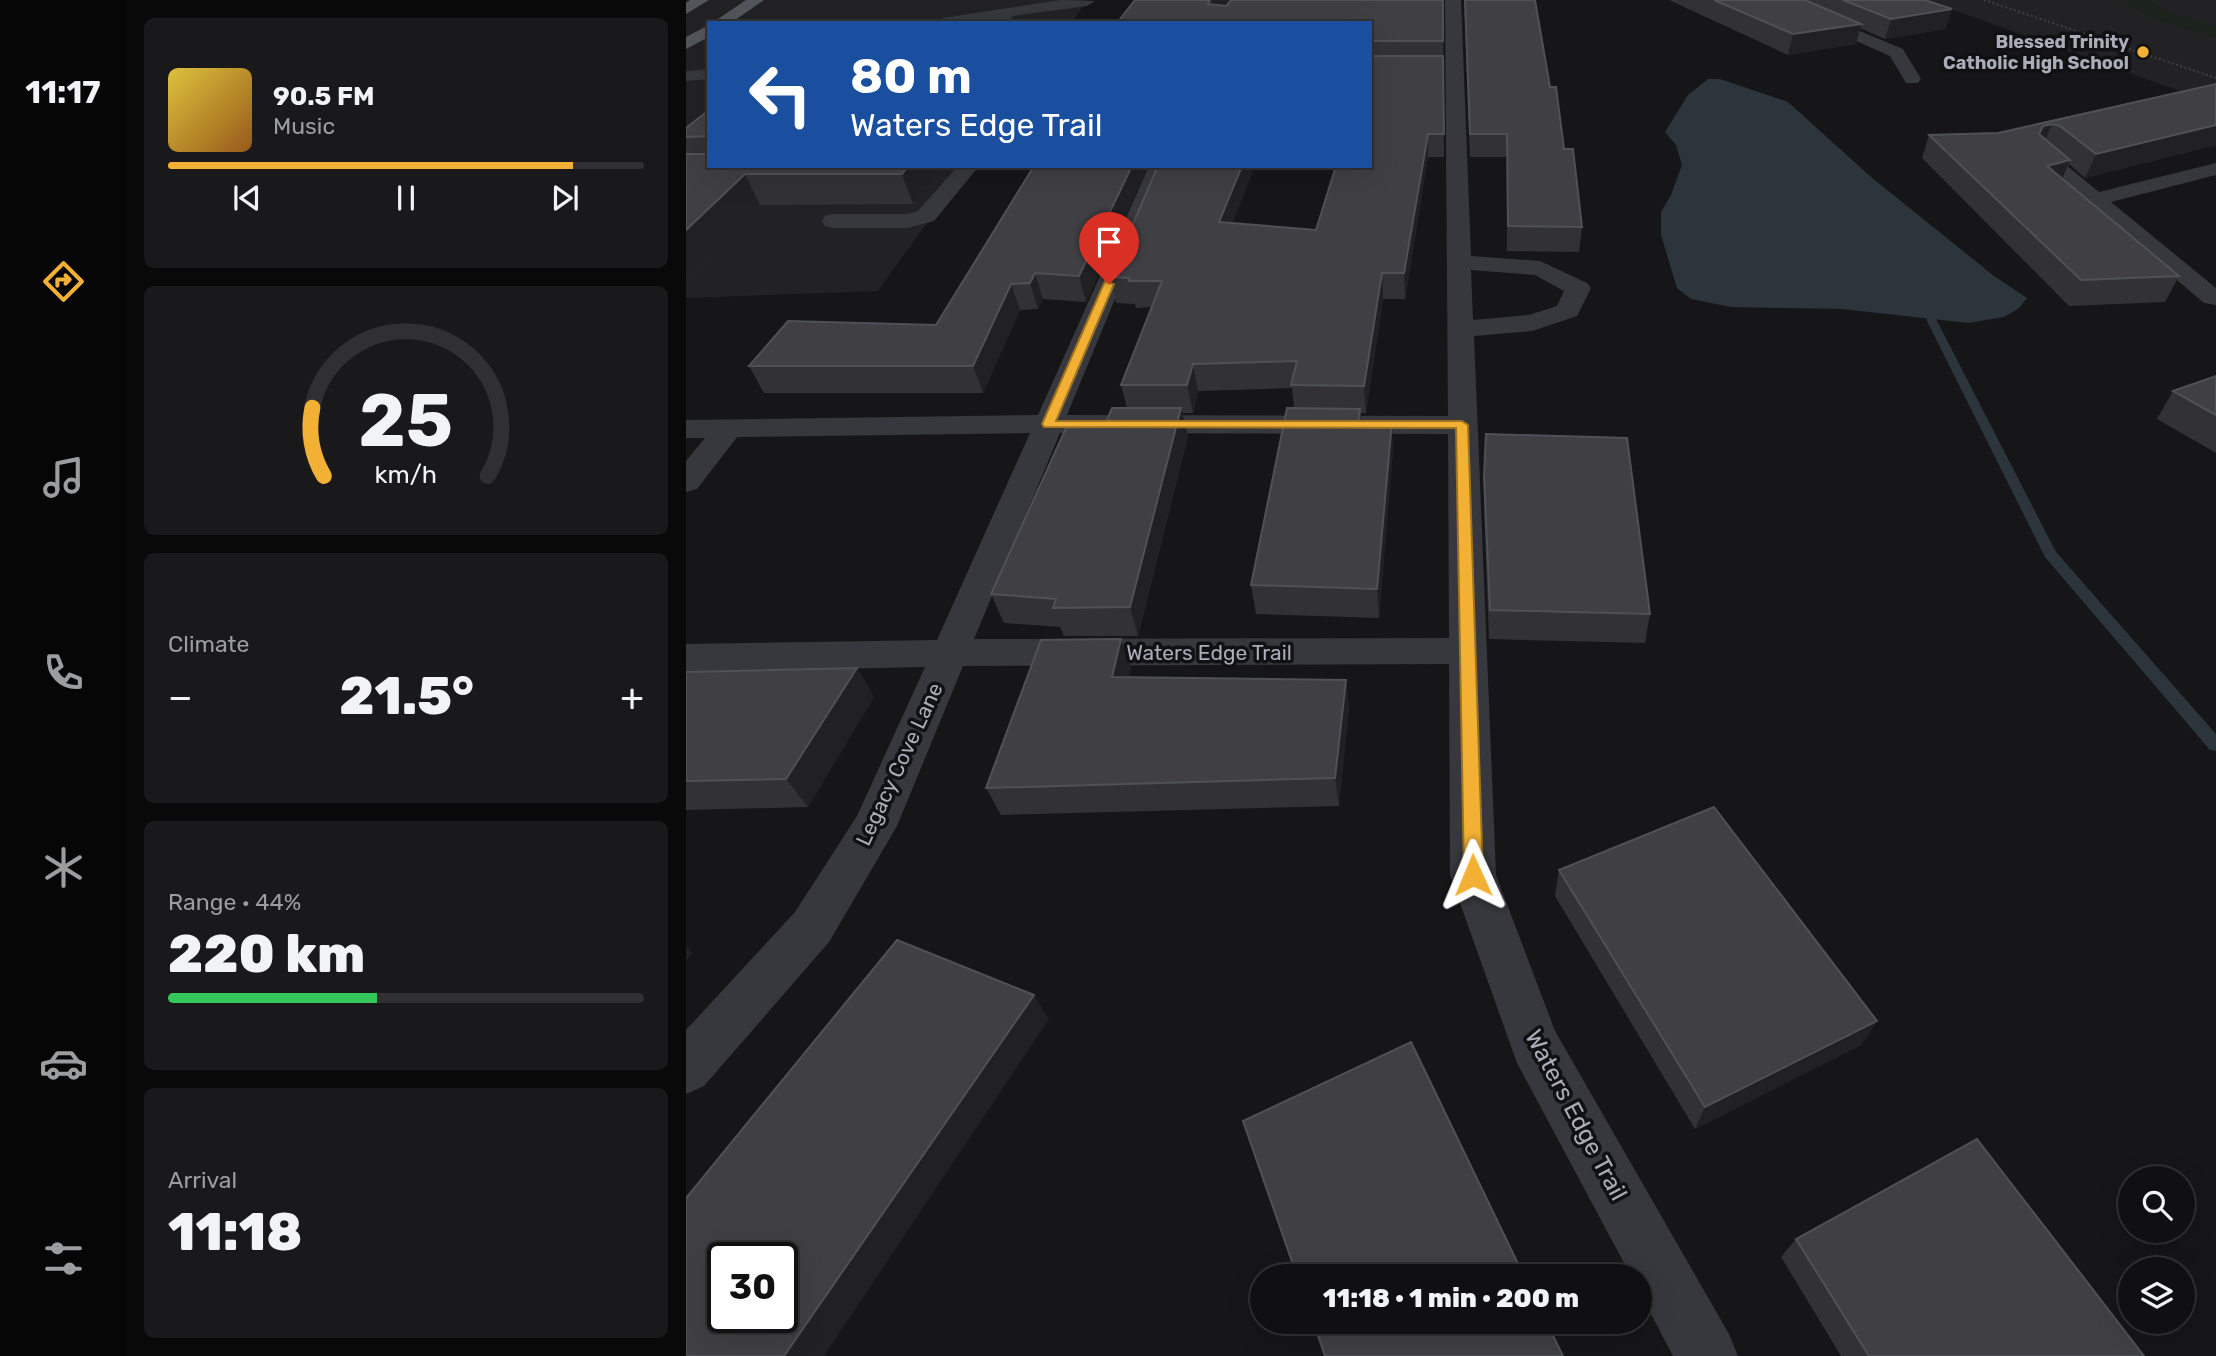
<!DOCTYPE html>
<meta charset="utf-8">
<style>
body{margin:0;font-family:Rubik,sans-serif;background:#19191b;color:#f1f3f6;height:100vh;display:flex;flex-direction:column;font-size:26px;white-space:nowrap}
*{box-sizing:border-box;margin:0}
p{font-size:23px;color:#9c9d9f}
.icon{flex:none;width:38px;height:38px;fill:none;stroke:currentColor;stroke-width:2;stroke-linecap:round;stroke-linejoin:round}
.map{position:relative;flex:1;overflow:hidden}
.details{display:flex;flex-direction:column;gap:18px;padding:18px;background:#09090a;width:560px}
.details>*{flex:none}
.banner{position:absolute;left:21px;top:21px;width:665px;height:147px;border-radius:0px;box-shadow:0 7px 28px #0002,0 0 0 2px #303032;background:#1a4fa0;color:#fff;overflow:hidden}
.buttons{position:absolute;left:1432px;top:1166px;display:grid;gap:14px}
.buttons a{display:grid;place-items:center;width:77px;height:77px;border-radius:50%;background:#101012;box-shadow:0 7px 28px #0002,0 0 0 2px #303032;font-size:35px}
.speed{position:absolute;left:21px;top:1242px;display:flex;gap:14px;font-size:35px;font-weight:700;text-align:center}
.speed>*{display:grid;place-content:center;width:91px;height:91px;border-radius:50%;background:#101012;box-shadow:0 7px 28px #0002,0 0 0 2px #303032;line-height:1}
.speed .limit{border:4px solid #111;border-radius:10px;background:#fff;color:#111}
.pin{position:absolute;display:grid;place-items:center;width:60px;height:60px;color:#fff;margin:-72px -30px;border-radius:50% 50% 50% 0;rotate:-45deg;box-shadow:0 0 7px #0007}
.pin .icon{rotate:45deg}
.me{position:absolute;width:77px;margin:-38px;rotate:359deg;stroke-linejoin:round;filter:drop-shadow(0 0 5px #0008)}
.turn{display:flex;align-items:center;gap:24px;height:147px;padding:0 28px;font-size:32px}
.turn .icon{width:91px;height:91px;stroke-width:2.5}
.turn b{display:block;font-size:49px;line-height:60px}
.big{font-size:52px;font-weight:800;line-height:1.1}
.details .card{flex:1;display:flex;flex-direction:column;justify-content:center;gap:10px;min-width:0;padding:0 24px;border-radius:10px;background:#19191b}
.details .dial{align-items:center;gap:0}
.dial svg{height:182px;overflow:visible;fill:none;stroke:#303032;stroke-width:7;stroke-linecap:round;text-anchor:middle}
.dial text{fill:#f1f3f6;stroke:none}
.song{display:flex;align-items:center;gap:21px}
.cover{width:84px;height:84px;border-radius:10px;background:linear-gradient(135deg,hsl(50 70% 55%),hsl(30 70% 35%))}
.played{height:7px;border-radius:4px;background:linear-gradient(90deg,#f2b134 85%,#303032 85%)}
.keys{display:flex;justify-content:space-around;direction:ltr}
.heat{display:flex;justify-content:space-between;align-items:center;font-size:38px;direction:ltr}
.charge{height:10px;border-radius:5px;background:linear-gradient(90deg,#34c759 44%,#303032 0)}
.trip{position:absolute;left:564px;top:1264px;width:402px;height:70px;border-radius:35px;background:#101012;box-shadow:0 7px 28px #0002,0 0 0 2px #303032;font-weight:800;line-height:70px;text-align:center}
main{display:flex;flex:1;min-height:0}
.dock{display:flex;flex-direction:column;width:126px;justify-content:space-around;align-items:center;background:#060607;color:#9c9d9f}
.dock .icon{width:49px;height:49px}
.dock .current{color:#f2b134}
.dock b{font-size:32px;color:#f1f3f6}
.map>svg:first-child{display:block}
.built{fill:#222225}
.green{fill:#1c231d}
.water{fill:#2c353c}
.lines{fill:none;stroke-linecap:round;stroke-linejoin:round}
.stream{fill:#2c353c;fill-rule:evenodd}
.path{stroke:#3d3f44;stroke-width:2;stroke-dasharray:2 2.5;stroke-linecap:butt}
.minor{fill:#37383d;fill-rule:evenodd}
.major{fill:#53555c;fill-rule:evenodd}
.wall{fill:#323236}
.shaded-wall{fill:#212124}
.building{fill:#3f3f44;stroke:#4f5156;stroke-width:2;fill-rule:evenodd}
.route{fill:#f2b134;stroke:#9d7322;stroke-width:2}
.poi-dot{fill:#f2b134;stroke:#111113;stroke-width:2.5}
.labels{text-anchor:middle;dominant-baseline:central;stroke-width:7;stroke-linejoin:round;paint-order:stroke}
.far-poi-label{font-size:18px;font-weight:bold;fill:#a8adb8;stroke:#111113;text-anchor:end}
.street-label{font-size:21px;fill:#a8adb8;stroke:#111113}
.near-street-label{font-size:24px;fill:#a8adb8;stroke:#111113}
</style>
<main>
<nav class="dock">
<b>11:17</b>
<svg class="icon current" aria-label="directions" viewBox="0 0 24 24"><path d="M12 3l9 9-9 9-9-9zM9 14v-3h6M13 9l2 2-2 2"/></svg>
<svg class="icon" aria-label="music" viewBox="0 0 24 24"><path d="M9 18V5l10-2v13"/><circle cx="6" cy="18" r="3"/><circle cx="16" cy="16" r="3"/></svg>
<svg class="icon" aria-label="phone" viewBox="0 0 24 24"><path d="M5 4h4l2 5-3 2q2 4 5 5l2-3 5 2v4C11 20 4 13 5 4z"/></svg>
<svg class="icon" aria-label="climate" viewBox="0 0 24 24"><path d="M12 3v18M4 7l16 10M4 17L20 7"/></svg>
<svg class="icon" aria-label="car" viewBox="0 0 24 24"><path d="M5 17H2v-5l4-1 3-4h7l3 4 3 1v5h-3M9 17h6M6 11h13"/><circle cx="7" cy="17" r="2"/><circle cx="17" cy="17" r="2"/></svg>
<svg class="icon" aria-label="filters" viewBox="0 0 24 24"><path d="M4 7h16M4 17h16"/><circle cx="9" cy="7" r="2"/><circle cx="15" cy="17" r="2"/></svg>
</nav>
<section class="details">
<div class="card">
<div class="song"><i class="cover"></i><div><b>90.5 FM</b><p>Music</p></div></div>
<div class="played"></div>
<div class="keys"><svg class="icon" aria-label="previous" viewBox="0 0 24 24"><path d="M18 5L8 12l10 7zM5 5v14"/></svg><svg class="icon" aria-label="pause" viewBox="0 0 24 24"><path d="M8 5v14M16 5v14"/></svg><svg class="icon" aria-label="next" viewBox="0 0 24 24"><path d="M6 5l10 7-10 7zM19 5v14"/></svg></div>
</div>
<div class="card dial"><svg viewBox="0 0 100 80">
<path d="M14 69A42 42 0 1 1 86 69"/>
<path d="M14 69A42 42 0 0 1 9 39" stroke="#f2b134"/>
<text x="50" y="56" font-size="32" font-weight="700">25</text>
<text x="50" y="72" font-size="11">km/h</text>
</svg></div>
<div class="card"><p>Climate</p>
<div class="heat"><a>−</a><b class="big">21.5°</b><a>+</a></div>
</div>
<div class="card"><p>Range · 44%</p><b class="big">220 km</b><div class="charge"></div></div>
<div class="card"><p>Arrival</p><b class="big">11:18</b></div>
</section>
<div class="map">
<svg width="1530" height="1356" viewBox="0 0 1530 1356">
<rect width="100%" height="100%" fill="#161618"/>
<g class="built">
<polygon points="0,0 401,0 385,23 23,23 23,166 282,166 192,291 0,298"/>
<polygon points="1239,0 1530,0 1530,104"/>
</g>
<polygon class="green" points="1433,0 1461,0 1483,12 1530,27 1530,38 1469,19"/>
<polygon class="water" points="1022,79 1034,79 1102,102 1185,177 1308,276 1341,298 1332,309 1318,317 1282,323 1156,309 1045,307 1005,299 991,288 975,235 975,212 985,195 996,165 990,145 979,132 1002,95"/>
<g class="lines">
<polygon class="stream" points="1245,316 1250,319 1370,552 1530,734 1530,751 1524,750 1359,557 1240,319"/>
<polyline class="path" points="1298,0 1530,78"/>
<g class="minor">
<polygon points="375,0 409,1 401,6 327,16 321,23 304,23 307,19 286,23 249,23 257,18"/>
<path d="M759 0H775L785 256 854 261 901 283 905 288 891 316 846 331 788 336 810 875 869 1031 1043 1334 1052 1356H987L954 1293V1276H945L831 1063 764 875 763 664 277 666 211 826 143 942 18 1086 0 1094V1030L109 912 171 816 239 667 0 672V644L251 640 344 433 51 437 11 489 0 492V461L19 438H0V420L352 415 463 166H484L381 415 762 416ZM785 270 849 275 878 291 871 306 843 315 787 320ZM374 433 762 434 763 638 288 639Z"/>
<polygon points="1078,0 1099,0 1217,49 1235,79 1232,83 1220,83 1204,56"/>
<polygon points="23,69 23,79 0,81 0,71"/>
<polygon points="1356,149 1363,151 1413,192 1530,163 1530,175 1425,202 1530,288 1530,305 1518,303 1349,159 1346,155 1349,151"/>
<polygon points="272,166 293,166 248,221 222,228 147,228 139,226 136,221 139,216 147,214 221,214 232,211"/>
</g>
<g class="major">
<polygon points="4,0 23,0 0,14 0,3"/>
<polygon points="60,0 78,0 45,23 26,23"/>
<polygon points="23,25 23,37 0,49 0,37"/>
</g>
</g>
<g class="wall">
<polygon points="757,0 758,157 742,157 719,299 697,299 680,413 675,413 675,423 707,449 693,618 570,614 565,585 608,408 606,388 512,391 507,413 496,413 502,436 452,636 378,636 374,627 318,623 305,594 418,427 441,408 435,385 466,307 450,308 449,304 430,303 424,277 472,166 569,166 546,223 630,230 684,166 684,23 537,6"/>
<polygon points="778,0 849,0 864,87 896,227 893,252 821,251 821,157 784,157"/>
<polygon points="983,0 1239,0 1260,29 1199,39 1174,28 1170,44 1102,55"/>
<polygon points="1530,84 1530,145 1399,178 1383,164 1376,179 1493,276 1479,302 1383,306 1236,158 1243,135 1312,133"/>
<polygon points="23,110 23,166 258,166 227,204 74,205 0,280 0,128"/>
<polygon points="348,166 462,166 400,302 357,299 352,309 334,310 297,393 78,393 63,366 250,325"/>
<polygon points="1530,376 1530,453 1471,419 1487,391"/>
<polygon points="800,434 964,614 959,643 803,639 798,505"/>
<polygon points="171,668 188,697 122,807 0,810 0,672"/>
<polygon points="445,668 442,677 660,680 663,708 653,806 315,815 300,788"/>
<polygon points="873,870 1191,1021 1175,1045 1009,1129 869,896"/>
<polygon points="1110,1239 1458,1356 1155,1356 1095,1257"/>
</g>
<g class="shaded-wall">
<polygon points="524,0 544,0 532,10 522,4"/>
<polygon points="1266,9 1260,29 1199,39 1205,19"/>
<polygon points="1175,24 1170,44 1102,55 1107,34"/>
<polygon points="1366,124 1357,146 1353,134 1357,126"/>
<polygon points="1530,125 1530,145 1399,178 1410,154"/>
<polygon points="742,134 742,157 719,299 718,273"/>
<polygon points="1384,160 1374,184 1361,166"/>
<polygon points="222,166 258,166 227,204 216,174"/>
<polygon points="446,166 462,166 400,302 393,276"/>
<polygon points="556,166 569,166 537,247 533,222"/>
<polygon points="59,174 74,205 0,280 0,230"/>
<polygon points="349,273 357,299 352,309 344,283"/>
<polygon points="696,273 697,299 680,413 678,386"/>
<polygon points="325,284 334,310 297,393 287,366"/>
<polygon points="507,364 512,391 507,413 501,385"/>
<polygon points="495,408 502,436 452,636 444,607"/>
<polygon points="706,421 707,449 693,618 691,589"/>
<polygon points="435,639 445,668 436,705 426,677"/>
<polygon points="171,668 188,697 122,807 100,779"/>
<polygon points="660,680 663,708 653,806 649,778"/>
<polygon points="0,946 7,953 0,960"/>
<polygon points="348,995 363,1019 138,1356 98,1356"/>
<polygon points="1191,1021 1175,1045 1009,1129 1019,1107"/>
</g>
<g class="building">
<polygon points="449,0 524,0 522,4 540,6 545,0 757,0 757,41 684,41 684,23 431,23"/>
<polygon points="779,0 849,0 864,87 870,87 878,149 887,149 896,227 822,226 821,134 784,134"/>
<polygon points="1028,0 1119,0 1175,24 1107,34"/>
<polygon points="1157,0 1239,0 1266,9 1205,19"/>
<polygon points="684,56 757,56 758,134 742,134 718,273 696,273 678,386 605,385 611,361 507,364 501,385 435,385 476,281 443,281 444,278 424,277 472,166 556,166 533,222 630,230 650,166 684,166"/>
<polygon points="1530,84 1530,125 1410,154 1374,126 1366,124 1357,126 1353,134 1384,160 1361,166 1493,276 1395,280 1243,135 1312,133"/>
<polygon points="23,110 23,136 0,137 0,128"/>
<polygon points="0,154 23,154 23,166 222,166 216,174 59,174 0,230"/>
<polygon points="348,166 446,166 393,276 349,273 344,283 325,284 287,366 63,366 102,321 250,325"/>
<polygon points="1530,376 1530,415 1487,391"/>
<polygon points="426,408 495,408 444,607 367,608 370,599 305,594 380,428 418,427"/>
<polygon points="601,408 674,409 672,423 706,421 691,589 565,585"/>
<polygon points="800,434 941,438 964,614 804,610 798,477"/>
<polygon points="435,639 426,677 660,680 649,778 300,788 355,640"/>
<polygon points="171,668 100,779 0,781 0,672"/>
<polygon points="1028,807 1191,1021 1019,1107 873,870"/>
<path d="M211 940 348 995 98 1356H0V1198ZM37 1258H96V1318H37Z"/>
<polygon points="725,1042 838,1276 611,1276 557,1121"/>
<polygon points="1291,1139 1458,1356 1183,1356 1110,1239"/>
<polygon points="627,1321 860,1321 877,1356 639,1356"/>
</g>
<polygon class="route" points="419,281 428,284 370,421 776,421 782,425 797,875 794,881 787,883 781,881 778,875 770,428 358,427 356,424"/>
<circle class="poi-dot" cx="1457" cy="52" r="7"/>
<g class="labels">
<g class="far-poi-label">
<text x="1443" y="42">Blessed Trinity<tspan x="1443" dy="21">Catholic High School</tspan></text>
</g>
<g class="street-label">
<text x="523" y="652">Waters Edge Trail</text>
<text transform="translate(213 764) rotate(-65)">Legacy Cove Lane</text>
</g>
<g class="near-street-label">
<text transform="translate(890 1115) rotate(62)">Waters Edge Trail</text>
</g>
</g>
</svg>
<div class="buttons">
<a><svg class="icon" aria-label="search" viewBox="0 0 24 24"><circle cx="10" cy="10" r="6"/><path d="M15 15l6 6"/></svg></a>
<a><svg class="icon" aria-label="layers" viewBox="0 0 24 24"><path d="M12 4l9 5-9 5-9-5zM3 14l9 5 9-5"/></svg></a>
</div>
<div class="speed"><div class="limit">30</div></div>
<div class="pin" style="left:423px;top:284px;background:#d93025"><svg class="icon" aria-label="arrive" viewBox="0 0 24 24"><path d="M6 21V4h12l-3 4 3 4H6"/></svg></div>
<svg class="me" style="left:787px;top:875px" viewBox="-20 -20 40 40"><path d="M0-17L14 15 0 8-14 15z" fill="#f2b134" stroke="#fff" stroke-width="4"/></svg>
<div class="trip">11:18 · 1 min · 200 m</div>
<div class="banner">
<div class="turn"><svg class="icon" aria-label="left" viewBox="0 0 24 24"><path d="M17 20v-9H6M10 6l-5 5 5 5"/></svg><div><b>80 m</b>Waters Edge Trail</div></div>
</div>
</div>
</main>
